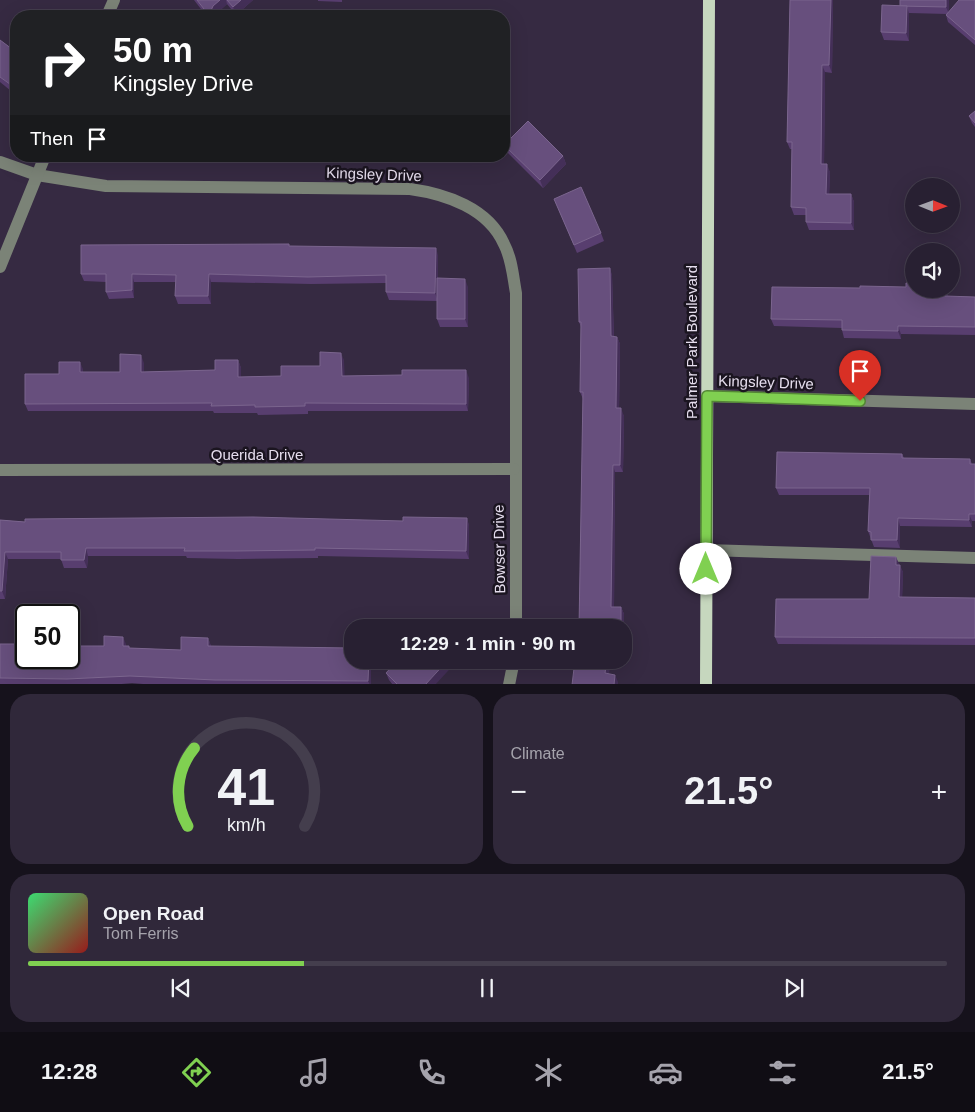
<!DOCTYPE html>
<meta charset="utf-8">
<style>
body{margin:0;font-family:Arial,sans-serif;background:#30283a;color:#f1f3f6;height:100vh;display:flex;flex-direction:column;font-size:19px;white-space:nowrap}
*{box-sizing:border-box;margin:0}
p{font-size:16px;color:#a5a3ac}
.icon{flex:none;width:28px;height:28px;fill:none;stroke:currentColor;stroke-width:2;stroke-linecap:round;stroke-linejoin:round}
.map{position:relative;height:684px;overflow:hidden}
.panel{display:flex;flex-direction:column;gap:10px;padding:10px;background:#16121c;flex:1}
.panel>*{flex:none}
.top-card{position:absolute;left:10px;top:10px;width:500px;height:152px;border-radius:20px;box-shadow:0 5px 20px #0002,0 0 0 1px #443e4d;background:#202124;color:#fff;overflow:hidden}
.needle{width:32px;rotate:91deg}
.tools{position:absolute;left:905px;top:178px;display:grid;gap:10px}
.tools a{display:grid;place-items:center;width:55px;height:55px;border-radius:50%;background:#282032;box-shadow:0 5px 20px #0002,0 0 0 1px #443e4d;font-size:25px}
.speed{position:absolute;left:15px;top:604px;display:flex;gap:10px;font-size:25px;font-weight:700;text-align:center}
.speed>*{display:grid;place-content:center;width:65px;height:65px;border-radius:50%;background:#282032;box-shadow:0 5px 20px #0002,0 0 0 1px #443e4d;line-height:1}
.speed .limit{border:2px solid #111;border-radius:8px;background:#fff;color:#111}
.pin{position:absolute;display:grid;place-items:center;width:42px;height:42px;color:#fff;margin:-51px -21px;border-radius:50% 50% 50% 0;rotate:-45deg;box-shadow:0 0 5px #0007}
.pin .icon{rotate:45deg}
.me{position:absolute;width:55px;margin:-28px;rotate:0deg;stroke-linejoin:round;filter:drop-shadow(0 0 4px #0008)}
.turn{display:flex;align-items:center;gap:18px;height:105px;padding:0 20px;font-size:22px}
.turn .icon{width:65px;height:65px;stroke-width:2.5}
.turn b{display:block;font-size:35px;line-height:42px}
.then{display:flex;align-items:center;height:48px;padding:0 20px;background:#0003;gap:10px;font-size:19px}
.big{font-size:38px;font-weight:600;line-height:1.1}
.panel .card{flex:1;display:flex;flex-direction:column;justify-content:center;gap:8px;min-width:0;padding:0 18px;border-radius:20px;background:#30283a}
.panel .dial{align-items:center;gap:0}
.dial svg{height:130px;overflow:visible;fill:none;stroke:#443e4d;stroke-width:7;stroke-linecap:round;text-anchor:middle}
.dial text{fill:#f1f3f6;stroke:none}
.song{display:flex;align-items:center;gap:15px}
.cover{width:60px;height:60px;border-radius:8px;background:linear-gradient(135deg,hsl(140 70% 55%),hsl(0 70% 35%))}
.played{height:5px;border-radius:2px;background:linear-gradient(90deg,#80d051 30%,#443e4d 30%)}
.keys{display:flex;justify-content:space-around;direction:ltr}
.heat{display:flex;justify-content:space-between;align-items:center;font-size:28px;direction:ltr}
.panel .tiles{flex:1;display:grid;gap:10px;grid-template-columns:1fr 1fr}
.card:last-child{grid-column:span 2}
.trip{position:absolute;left:344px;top:619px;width:288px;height:50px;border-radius:20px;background:#282032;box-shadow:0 5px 20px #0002,0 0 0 1px #443e4d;font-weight:600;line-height:50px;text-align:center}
.tab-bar{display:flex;height:80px;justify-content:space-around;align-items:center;background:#100d14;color:#a5a3ac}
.tab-bar .icon{width:35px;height:35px}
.tab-bar .active{color:#80d051}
.tab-bar b{font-size:22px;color:#f1f3f6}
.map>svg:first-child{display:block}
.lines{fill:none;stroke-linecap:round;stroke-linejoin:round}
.minor{stroke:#7b8377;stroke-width:12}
.major{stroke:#c6d7be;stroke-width:12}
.wall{fill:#583e6f}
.shaded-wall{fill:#442f58}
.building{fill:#674f7d;stroke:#7b658e}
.route-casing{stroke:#538735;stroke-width:12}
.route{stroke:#80d051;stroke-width:9}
.labels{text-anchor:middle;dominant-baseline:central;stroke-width:5;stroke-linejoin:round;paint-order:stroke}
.street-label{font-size:15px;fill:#e5dded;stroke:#1b1520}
</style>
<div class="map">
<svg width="975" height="685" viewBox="0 0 975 685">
<rect width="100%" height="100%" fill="#362a42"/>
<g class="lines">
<g class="minor">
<polyline points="107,16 114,0"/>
<path d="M0 162 37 175 106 186 410 189C446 194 488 208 504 244 512 259 513 277 516 293V628"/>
<polyline points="0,267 45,156"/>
<polyline points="707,396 975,404"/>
<polyline points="0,470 514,469"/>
<polyline points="706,550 975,558"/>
<polyline points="509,685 514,660"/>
</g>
<polyline class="major" points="706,685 709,0"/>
</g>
<g class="wall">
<polygon points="194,0 253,0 236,15 227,4 216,14 214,16 205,16 204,13"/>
<polygon points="318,0 342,0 342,2 318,1"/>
<polygon points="790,0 833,0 832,73 825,72 824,164 830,172 829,194 851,194 854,202 854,230 809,230 806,222 806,215 794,215 791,207 792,149 790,149 787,142"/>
<polygon points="900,0 949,0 949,12 975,0 975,45 948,22 946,15 947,14 909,13 909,41 884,40 881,32 900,6"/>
<polygon points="0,40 16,52 16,95 0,82"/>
<polygon points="975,111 975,127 972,123 969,116"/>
<polygon points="504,145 563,156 566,164 543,188 507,152"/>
<polygon points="554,199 601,233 604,241 577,253"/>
<polygon points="289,246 438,255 438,278 468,287 468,327 440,327 437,319 437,301 389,300 386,292 386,283 311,284 211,282 211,304 178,304 175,296 176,282 134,282 134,298 109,299 106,292 106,282 84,281 81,274"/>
<polygon points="610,268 612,276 614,337 617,337 620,344 619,408 624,416 623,472 615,472 614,607 621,607 624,614 624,633 622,633 622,628 579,628 583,399 580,392 581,327 579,322"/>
<polygon points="860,288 947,289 948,292 948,296 975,297 975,335 901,334 901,339 844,338 842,330 842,328 774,326 771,319"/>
<polygon points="238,360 241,368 241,377 281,376 320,366 344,360 344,376 469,378 468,411 308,411 308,414 258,415 257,413 214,413 213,411 28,411 25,404 59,374 83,369 83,372 120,372 144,363 144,372 215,370"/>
<polygon points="902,454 904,458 970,459 972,464 975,464 975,521 972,521 972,527 900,526 900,548 874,547 868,531 869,495 779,495 776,488"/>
<polygon points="467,518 469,526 469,559 318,556 318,558 238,559 187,558 186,556 88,556 87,568 64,568 61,559 8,559 5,599 0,599 0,520 25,522 403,521"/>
<polygon points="896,557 899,565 903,572 902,597 975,598 975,645 778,644 775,637 869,599"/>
<polygon points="208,638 211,646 371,660 371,685 154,685 132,683 111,685 0,685 0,644 26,658 104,646 126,644 126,646 130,648 181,650"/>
<polygon points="386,673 435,685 393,685 389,680"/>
</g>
<g class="shaded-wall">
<polygon points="220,0 226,0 227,4 216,14 214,16 210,16 209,15 213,6"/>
<polygon points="241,0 253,0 236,15 233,7"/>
<polygon points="831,0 833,0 832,73 829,65"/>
<polygon points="946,0 949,0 949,14 946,7"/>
<polygon points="907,6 909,14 909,41 906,33"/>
<polygon points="206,11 208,16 205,16 204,13"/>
<polygon points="822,65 825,72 824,172 821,164"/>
<polygon points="16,84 16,94 14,87"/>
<polygon points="563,156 566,164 543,188 540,180"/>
<polygon points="827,164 830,172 829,202 826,194"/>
<polygon points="851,194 854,202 854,230 851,223"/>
<polygon points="436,248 438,255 438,301 435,293"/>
<polygon points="610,268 612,276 614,344 611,336"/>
<polygon points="132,274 134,282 134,298 132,290"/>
<polygon points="209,274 211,282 211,304 208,296"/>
<polygon points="465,279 468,287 468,327 465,319"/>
<polygon points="946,289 947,289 948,292 948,304 945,296"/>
<polygon points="898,326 901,334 901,339 898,331"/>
<polygon points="617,337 620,344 619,416 616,408"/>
<polygon points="341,353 344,360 345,384 342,376"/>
<polygon points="141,355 144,363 144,380 141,372"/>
<polygon points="238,360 241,368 241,384 238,377"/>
<polygon points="80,362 83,369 82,379 80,372"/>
<polygon points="466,370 469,378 468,411 466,404"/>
<polygon points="621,408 624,416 623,472 620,465"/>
<polygon points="613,465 615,472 614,614 611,607"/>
<polygon points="969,514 972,521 972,527 969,520"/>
<polygon points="467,518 469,526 469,559 466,551"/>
<polygon points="898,518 900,526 900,548 897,540"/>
<polygon points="86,548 88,556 87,568 84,560"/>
<polygon points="5,552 8,559 5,599 2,591"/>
<polygon points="896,557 899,564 899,572 896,565"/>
<polygon points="900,565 903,572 902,604 899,597"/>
<polygon points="621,607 624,614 624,633 622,628 621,626"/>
<polygon points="123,637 126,644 126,654 123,646"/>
<polygon points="208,638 211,646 208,646"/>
<polygon points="369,660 371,660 371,685 370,685 368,681"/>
<polygon points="448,660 458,660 435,685 425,685"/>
<polygon points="607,660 611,660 608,681 605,673"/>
<polygon points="615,675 618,682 618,685 614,685"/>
</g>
<g class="building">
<polygon points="197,0 220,0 213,6 209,15 206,11 204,13 204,9"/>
<polygon points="227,0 241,0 233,7"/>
<polygon points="790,0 831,0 829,65 822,65 821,164 827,164 826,194 851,194 851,223 806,222 806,208 791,207 792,142 787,142"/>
<polygon points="900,0 946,0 946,7 900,6"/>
<polygon points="959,0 975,0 975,40 946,15"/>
<polygon points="882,5 907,6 906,33 881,32"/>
<polygon points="0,40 16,52 16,84 14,87 0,77"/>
<polygon points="975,111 975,123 969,116"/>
<polygon points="528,121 563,156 540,180 504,145"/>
<polygon points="581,187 601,233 574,245 554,199"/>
<polygon points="289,244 289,246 436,248 435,293 386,292 386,275 308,277 209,274 208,296 175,296 176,275 132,274 132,290 106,292 106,274 81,274 81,245"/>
<polygon points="610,268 611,336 617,337 616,408 621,408 620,465 613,465 611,607 621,607 621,626 612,625 611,628 579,628 583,392 580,392 581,322 579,322 578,269"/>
<polygon points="437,278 465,279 465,319 437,319"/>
<polygon points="906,283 914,283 914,289 946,289 945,296 975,297 975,327 898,326 898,331 842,330 842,320 771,319 772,287 860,288 860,286 906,287"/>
<polygon points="320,352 341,353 342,376 402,375 402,370 466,370 466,404 305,403 305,406 255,407 255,405 211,406 212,403 25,404 25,374 59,374 59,362 80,362 80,372 120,372 120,354 141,355 141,372 215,370 215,360 238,360 238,377 281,376 281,366 320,366"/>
<polygon points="777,452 902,454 902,458 970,459 970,464 975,464 975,514 969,514 969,520 898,518 897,540 871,540 871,532 868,531 870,488 776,488"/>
<polygon points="253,517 403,521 403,517 467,518 466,551 315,548 315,550 235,551 184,551 185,548 86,548 84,560 61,560 61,552 5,552 2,591 0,591 0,520 25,522 25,519"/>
<polygon points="871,556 896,557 896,565 900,565 899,597 975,598 975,638 775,637 776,599 869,599"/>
<polygon points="432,624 435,628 429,628"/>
<polygon points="104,636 123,637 123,646 129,646 129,648 181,650 181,637 208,638 208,646 352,648 352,660 369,660 368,681 215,680 130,676 67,679 0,678 0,644 26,644 26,658 69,658 69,646 104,646"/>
<polygon points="398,660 448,660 425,685 398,685 386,673"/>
<polygon points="575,660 607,660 605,673 615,675 614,685 572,685"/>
</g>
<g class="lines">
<defs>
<polyline id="route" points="706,569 707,396 860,401"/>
</defs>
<use href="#route" class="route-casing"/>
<use href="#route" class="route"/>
</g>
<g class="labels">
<g class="street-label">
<text transform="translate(374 174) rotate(2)">Kingsley Drive</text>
<text transform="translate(691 342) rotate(-90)">Palmer Park Boulevard</text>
<text transform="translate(766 382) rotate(2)">Kingsley Drive</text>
<text x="257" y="454">Querida Drive</text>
<text transform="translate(499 549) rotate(-91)">Bowser Drive</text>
</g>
</g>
</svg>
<div class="tools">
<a><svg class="needle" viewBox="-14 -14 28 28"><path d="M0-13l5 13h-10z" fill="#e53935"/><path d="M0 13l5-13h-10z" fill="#a5a3ac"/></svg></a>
<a><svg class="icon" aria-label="sound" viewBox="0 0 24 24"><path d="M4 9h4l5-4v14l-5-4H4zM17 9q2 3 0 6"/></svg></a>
</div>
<div class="speed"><div class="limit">50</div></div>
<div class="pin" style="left:860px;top:401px;background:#d93025"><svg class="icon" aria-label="arrive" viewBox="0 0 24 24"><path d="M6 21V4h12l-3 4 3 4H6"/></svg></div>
<svg class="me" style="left:706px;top:569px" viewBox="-20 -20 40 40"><circle r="19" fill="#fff"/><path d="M0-13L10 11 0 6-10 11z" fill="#80d051"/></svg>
<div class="trip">12:29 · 1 min · 90 m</div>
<div class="top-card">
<div class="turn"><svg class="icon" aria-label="right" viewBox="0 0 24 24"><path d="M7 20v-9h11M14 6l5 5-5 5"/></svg><div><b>50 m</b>Kingsley Drive</div></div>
<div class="then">Then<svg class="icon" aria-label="arrive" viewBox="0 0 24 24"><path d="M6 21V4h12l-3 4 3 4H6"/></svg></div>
</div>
</div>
<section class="panel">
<div class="tiles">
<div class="card dial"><svg viewBox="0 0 100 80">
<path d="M14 69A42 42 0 1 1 86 69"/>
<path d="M14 69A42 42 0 0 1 18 21" stroke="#80d051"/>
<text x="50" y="56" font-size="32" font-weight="700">41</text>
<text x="50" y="72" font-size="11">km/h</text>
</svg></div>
<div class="card"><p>Climate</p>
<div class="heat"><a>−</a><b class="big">21.5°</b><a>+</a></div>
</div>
<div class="card">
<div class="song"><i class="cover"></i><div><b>Open Road</b><p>Tom Ferris</p></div></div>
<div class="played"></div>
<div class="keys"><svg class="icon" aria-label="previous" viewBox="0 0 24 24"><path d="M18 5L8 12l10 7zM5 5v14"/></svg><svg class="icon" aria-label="pause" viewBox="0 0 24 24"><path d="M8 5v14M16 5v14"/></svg><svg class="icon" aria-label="next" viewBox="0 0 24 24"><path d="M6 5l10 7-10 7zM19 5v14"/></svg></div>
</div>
</div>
</section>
<nav class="tab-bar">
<b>12:28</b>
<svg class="icon active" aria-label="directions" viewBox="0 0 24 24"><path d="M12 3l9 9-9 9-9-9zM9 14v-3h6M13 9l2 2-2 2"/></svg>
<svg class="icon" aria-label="music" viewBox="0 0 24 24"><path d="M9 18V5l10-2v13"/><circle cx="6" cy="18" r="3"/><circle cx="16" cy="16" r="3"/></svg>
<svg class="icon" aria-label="phone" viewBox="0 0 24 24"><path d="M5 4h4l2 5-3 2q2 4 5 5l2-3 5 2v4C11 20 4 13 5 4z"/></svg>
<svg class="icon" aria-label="climate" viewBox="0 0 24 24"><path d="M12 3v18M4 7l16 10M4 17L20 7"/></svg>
<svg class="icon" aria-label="car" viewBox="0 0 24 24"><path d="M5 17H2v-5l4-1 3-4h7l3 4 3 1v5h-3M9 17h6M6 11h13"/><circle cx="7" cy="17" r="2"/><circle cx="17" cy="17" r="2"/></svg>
<svg class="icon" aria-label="filters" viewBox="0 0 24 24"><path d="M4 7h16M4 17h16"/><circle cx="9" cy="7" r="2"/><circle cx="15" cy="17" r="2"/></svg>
<b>21.5°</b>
</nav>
